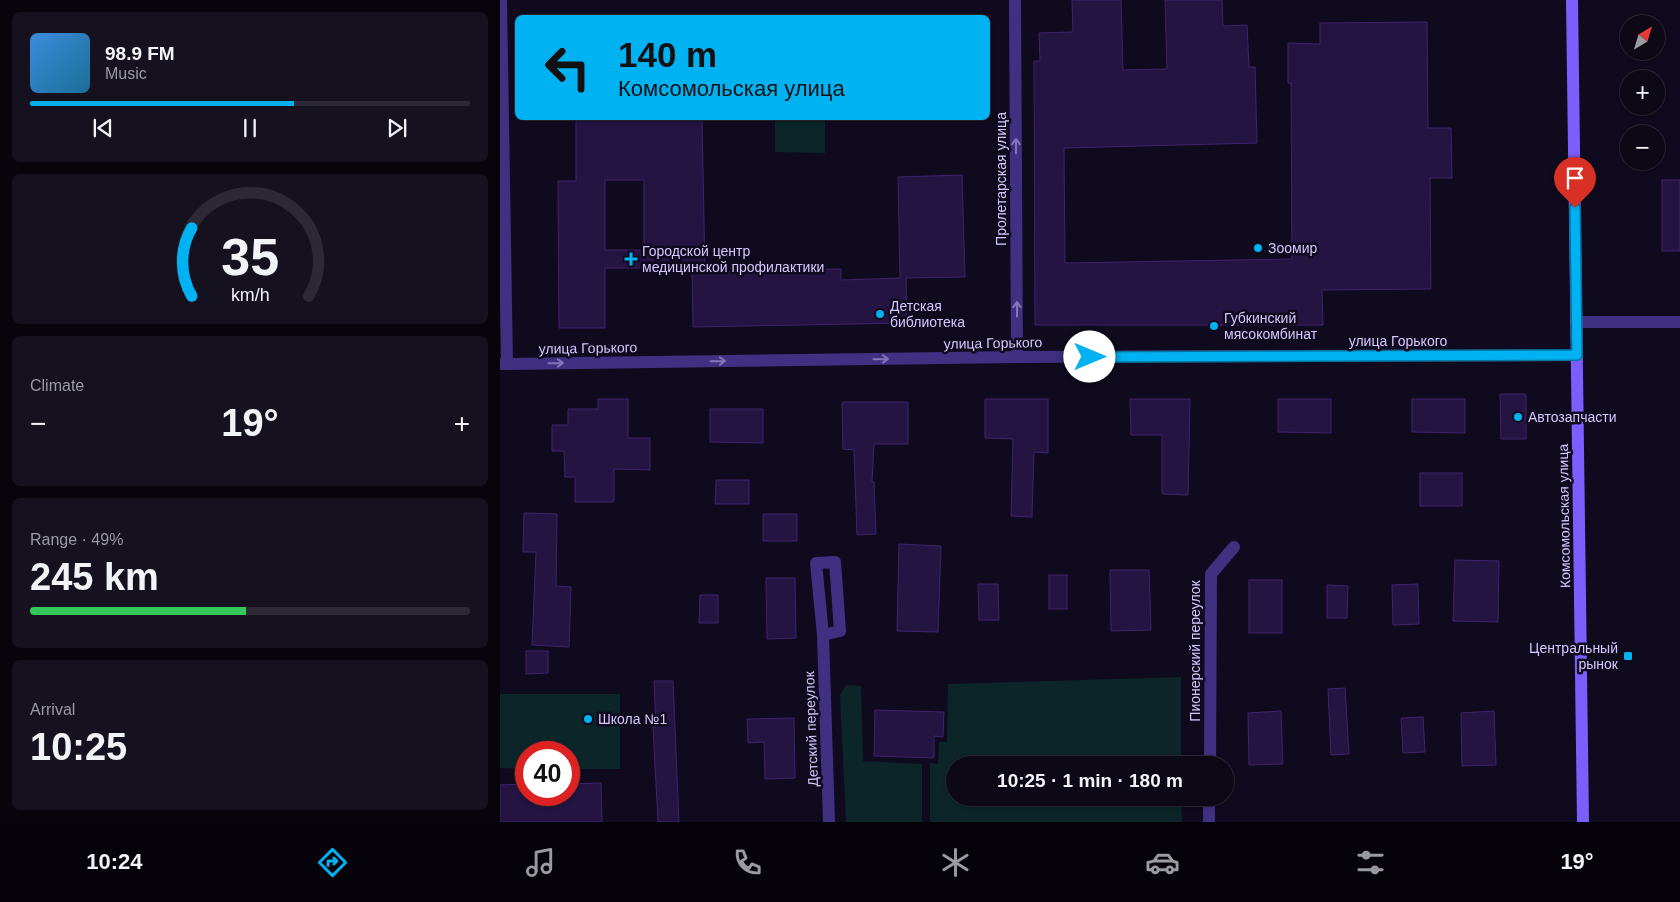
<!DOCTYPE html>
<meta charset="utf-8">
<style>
body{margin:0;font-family:Helvetica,sans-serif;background:#15111f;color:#f1f3f6;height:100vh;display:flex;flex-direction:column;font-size:19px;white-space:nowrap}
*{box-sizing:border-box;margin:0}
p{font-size:16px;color:#9a9aa1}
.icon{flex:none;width:28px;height:28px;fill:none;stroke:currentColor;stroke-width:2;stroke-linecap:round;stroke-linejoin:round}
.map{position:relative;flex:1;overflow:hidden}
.sheet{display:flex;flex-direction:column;gap:12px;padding:12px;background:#07040c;width:500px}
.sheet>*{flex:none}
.banner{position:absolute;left:15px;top:15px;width:475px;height:105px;border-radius:8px;box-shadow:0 1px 4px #0004,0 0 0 1px #2c2935;background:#00b2f2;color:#111;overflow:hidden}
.needle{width:32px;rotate:38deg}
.controls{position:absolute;left:1120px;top:15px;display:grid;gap:10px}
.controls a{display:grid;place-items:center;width:45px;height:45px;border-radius:50%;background:#0c0816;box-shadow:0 1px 4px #0004,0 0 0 1px #2c2935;font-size:25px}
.speed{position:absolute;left:15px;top:741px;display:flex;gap:10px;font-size:25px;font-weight:700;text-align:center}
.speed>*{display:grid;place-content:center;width:65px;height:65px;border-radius:50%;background:#0c0816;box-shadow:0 1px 4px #0004,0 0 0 1px #2c2935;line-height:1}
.speed .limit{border:8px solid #d22;background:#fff;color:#111}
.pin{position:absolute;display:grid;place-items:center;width:42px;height:42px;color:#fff;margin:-51px -21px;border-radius:50% 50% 50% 0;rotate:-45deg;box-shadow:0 0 5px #0007}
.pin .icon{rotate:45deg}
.me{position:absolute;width:55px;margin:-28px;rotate:90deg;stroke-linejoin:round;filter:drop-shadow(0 0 4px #0008)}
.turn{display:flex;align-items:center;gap:18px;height:105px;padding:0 20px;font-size:22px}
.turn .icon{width:65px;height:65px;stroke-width:2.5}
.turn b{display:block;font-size:35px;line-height:42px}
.big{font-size:38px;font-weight:800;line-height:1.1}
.sheet .widget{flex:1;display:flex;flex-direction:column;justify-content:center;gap:8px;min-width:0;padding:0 18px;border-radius:8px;background:#15111f}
.sheet .dial{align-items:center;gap:0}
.dial svg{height:130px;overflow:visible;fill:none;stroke:#2c2935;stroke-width:7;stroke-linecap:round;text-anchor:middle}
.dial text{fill:#f1f3f6;stroke:none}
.song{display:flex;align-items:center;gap:15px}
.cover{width:60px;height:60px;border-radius:8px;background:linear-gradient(135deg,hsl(210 70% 55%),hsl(200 70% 35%))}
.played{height:5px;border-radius:2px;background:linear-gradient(90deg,#00b2f2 60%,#2c2935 60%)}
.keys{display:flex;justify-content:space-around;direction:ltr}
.heat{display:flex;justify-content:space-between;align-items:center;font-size:28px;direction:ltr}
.charge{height:8px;border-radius:4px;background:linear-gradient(90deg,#34c759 49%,#2c2935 0)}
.trip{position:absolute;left:446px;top:756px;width:288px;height:50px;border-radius:25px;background:#0c0816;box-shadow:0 1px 4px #0004,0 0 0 1px #2c2935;font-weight:800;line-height:50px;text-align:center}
.menu{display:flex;height:80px;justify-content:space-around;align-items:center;background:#050309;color:#9a9aa1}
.menu .icon{width:35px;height:35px}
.menu .active{color:#00b2f2}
.menu b{font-size:22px;color:#f1f3f6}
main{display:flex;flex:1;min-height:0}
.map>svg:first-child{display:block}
.green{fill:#0c2528}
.building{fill:#241441;stroke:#3f236f;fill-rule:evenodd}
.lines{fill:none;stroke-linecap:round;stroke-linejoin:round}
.minor{stroke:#403082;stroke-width:12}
.tertiary{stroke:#403082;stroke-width:12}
.secondary{stroke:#7c5eff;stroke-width:12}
.oneway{stroke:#8474ba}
.route-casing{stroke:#00749d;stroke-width:12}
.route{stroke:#00b2f2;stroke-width:9}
.poi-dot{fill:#00b2f2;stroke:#100a1e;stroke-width:2}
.labels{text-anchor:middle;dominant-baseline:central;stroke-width:5;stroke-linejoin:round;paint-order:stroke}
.street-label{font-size:14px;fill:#d6c7ff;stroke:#100a1e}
.poi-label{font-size:14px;fill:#d6c7ff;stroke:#100a1e;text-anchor:start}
</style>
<main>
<section class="sheet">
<div class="widget">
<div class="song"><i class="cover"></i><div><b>98.9 FM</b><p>Music</p></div></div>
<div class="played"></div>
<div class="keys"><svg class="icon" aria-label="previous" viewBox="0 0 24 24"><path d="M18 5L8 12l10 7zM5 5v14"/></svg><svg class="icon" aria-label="pause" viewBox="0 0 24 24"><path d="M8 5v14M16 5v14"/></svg><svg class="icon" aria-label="next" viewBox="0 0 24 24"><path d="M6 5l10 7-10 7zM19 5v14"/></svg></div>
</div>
<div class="widget dial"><svg viewBox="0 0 100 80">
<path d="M14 69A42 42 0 1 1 86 69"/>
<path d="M14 69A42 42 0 0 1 14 27" stroke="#00b2f2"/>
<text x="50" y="56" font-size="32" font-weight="700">35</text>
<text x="50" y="72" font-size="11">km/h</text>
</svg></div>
<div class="widget"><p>Climate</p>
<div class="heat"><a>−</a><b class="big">19°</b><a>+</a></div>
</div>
<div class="widget"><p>Range · 49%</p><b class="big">245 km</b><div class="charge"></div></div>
<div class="widget"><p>Arrival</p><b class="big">10:25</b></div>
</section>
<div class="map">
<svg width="1180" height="822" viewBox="0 0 1180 822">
<rect width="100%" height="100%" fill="#100a1e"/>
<g class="green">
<polygon points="275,118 325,118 325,153 275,152"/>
<polygon points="681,677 681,765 455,765 455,798 681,798 682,822 430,822 430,763 438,764 439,742 447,742 448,684"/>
<polygon points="346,685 361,686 363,761 422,764 422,822 346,822 340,695"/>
<polygon points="0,694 120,694 120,769 69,769 69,752 26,752 26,769 0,768"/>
</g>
<g class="building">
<polygon points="572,0 621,0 623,70 667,69 665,0 722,0 723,26 747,25 749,67 755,67 757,143 564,148 565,263 792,259 791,83 788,83 788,43 820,44 820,23 927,22 928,128 951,128 952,178 930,178 931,289 822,290 823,325 535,325 534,61 540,61 539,33 573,32"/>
<path d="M76 118H202L205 272 341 269V280L400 278 398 177 462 175 465 277 406 278 407 323 193 327 192 272H201L162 271V268H105V328H59L58 181H76ZM105 180H144V250H105Z"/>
<rect x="1162" y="180" width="18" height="71"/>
<polygon points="1000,394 1026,394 1026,439 1001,439"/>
<polygon points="98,399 128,399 128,438 150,438 150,470 114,469 114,502 75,502 75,477 65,477 64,451 52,451 52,425 68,425 68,409 98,409"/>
<polygon points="485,399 548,399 548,453 534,452 532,517 511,516 513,439 485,438"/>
<polygon points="630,399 690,399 688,495 662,494 662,435 631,435"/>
<polygon points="778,399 831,399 831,433 778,432"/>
<polygon points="912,399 965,399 965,433 912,432"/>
<polygon points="342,402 408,402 408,444 374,444 372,482 374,482 376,534 357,535 354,450 343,449"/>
<polygon points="210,409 263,409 263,443 210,442"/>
<rect x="920" y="473" width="42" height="33"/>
<polygon points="216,480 249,480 249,504 215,504"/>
<polygon points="24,513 57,514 56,586 71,587 69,647 32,645 36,552 23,552"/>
<rect x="263" y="514" width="34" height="27"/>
<polygon points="399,544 441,546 438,632 397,631"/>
<polygon points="955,560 999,561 998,622 953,621"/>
<polygon points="610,570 649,570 651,630 611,631"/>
<rect x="549" y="575" width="18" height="34"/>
<polygon points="266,578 295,578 296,638 267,639"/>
<rect x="749" y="580" width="33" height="53"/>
<polygon points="478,584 498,584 499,620 479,620"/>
<polygon points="918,584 919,624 893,625 892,585"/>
<polygon points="827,585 848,586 847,618 827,618"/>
<polygon points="200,595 218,595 218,623 199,623"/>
<polygon points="26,651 48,651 48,673 26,674"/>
<polygon points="154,681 173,681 179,822 158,822 153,727 156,727"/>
<polygon points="845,688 849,754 831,755 828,689"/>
<polygon points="375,710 444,712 443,737 434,736 434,758 374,756"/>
<polygon points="781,711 783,764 749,765 748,713"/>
<polygon points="994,711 996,765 962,766 961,713"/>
<polygon points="923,717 925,752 903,753 901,718"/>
<polygon points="294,718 295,778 265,779 264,742 248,743 247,719"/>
<polygon points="101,783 102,822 0,822 0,785 26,784 26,795 69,795 69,784"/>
</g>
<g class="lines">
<g class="minor">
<polyline points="1,0 7,364"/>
<polyline points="515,0 517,357"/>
<polyline points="1076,322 1180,322"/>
<polyline points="323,635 340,631 335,562 316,563 323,635 329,822"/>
<polyline points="710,765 711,574 734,547"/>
<polyline points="709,822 709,798"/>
</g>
<polyline class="tertiary" points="0,364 517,357 1077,355"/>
<polyline class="secondary" points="1072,0 1083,822"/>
</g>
<defs><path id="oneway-shaft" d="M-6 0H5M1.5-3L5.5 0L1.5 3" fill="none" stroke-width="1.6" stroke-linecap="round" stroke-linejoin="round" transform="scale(1.25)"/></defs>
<g class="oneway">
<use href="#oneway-shaft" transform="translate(516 146) rotate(-90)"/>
<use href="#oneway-shaft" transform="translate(517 309) rotate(-90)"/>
<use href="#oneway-shaft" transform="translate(381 359) rotate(-1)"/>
<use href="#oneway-shaft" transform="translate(218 361) rotate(-1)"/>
<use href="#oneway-shaft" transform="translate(56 363) rotate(-1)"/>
</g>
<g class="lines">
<defs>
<polyline id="route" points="590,357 1077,355 1075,208"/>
</defs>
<use href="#route" class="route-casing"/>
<use href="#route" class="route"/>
</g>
<g class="poi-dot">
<circle cx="758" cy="248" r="5"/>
<path d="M128.5 251.5h5v5h5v5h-5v5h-5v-5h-5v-5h5z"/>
<circle cx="380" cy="314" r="5"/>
<circle cx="714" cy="326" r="5"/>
<circle cx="1018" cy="417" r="5"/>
<rect x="1123" y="651" width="10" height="10" rx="2.5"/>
<circle cx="88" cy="719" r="5"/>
</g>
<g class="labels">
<g class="street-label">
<text transform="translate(501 179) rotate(-90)">Пролетарская улица</text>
<text x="898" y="341">улица Горького</text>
<text transform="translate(493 343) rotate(-1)">улица Горького</text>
<text transform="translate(88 348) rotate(-1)">улица Горького</text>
<text transform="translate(1064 516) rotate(-91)">Комсомольская улица</text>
<text transform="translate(695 651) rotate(-90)">Пионерский переулок</text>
<text transform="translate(311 729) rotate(-92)">Детский переулок</text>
</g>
<g class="poi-label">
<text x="768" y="248">Зоомир</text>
<text x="142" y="251">Городской центр<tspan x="142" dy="16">медицинской профилактики</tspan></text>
<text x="390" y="306">Детская<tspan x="390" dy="16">библиотека</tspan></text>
<text x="724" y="318">Губкинский<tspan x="724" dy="16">мясокомбинат</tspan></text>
<text x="1028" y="417">Автозапчасти</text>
<text x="1118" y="648" text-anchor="end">Центральный<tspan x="1118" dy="16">рынок</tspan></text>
<text x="98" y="719">Школа №1</text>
</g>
</g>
</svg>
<div class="controls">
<a><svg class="needle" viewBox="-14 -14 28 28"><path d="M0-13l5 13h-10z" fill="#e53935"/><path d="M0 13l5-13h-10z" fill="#9a9aa1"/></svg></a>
<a>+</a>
<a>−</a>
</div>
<div class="speed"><div class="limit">40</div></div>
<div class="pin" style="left:1075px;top:208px;background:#d93025"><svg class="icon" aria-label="arrive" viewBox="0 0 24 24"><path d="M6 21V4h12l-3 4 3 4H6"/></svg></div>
<svg class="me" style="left:590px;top:357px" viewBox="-20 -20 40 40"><circle r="19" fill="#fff"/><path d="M0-13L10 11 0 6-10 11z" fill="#00b2f2"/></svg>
<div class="trip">10:25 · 1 min · 180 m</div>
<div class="banner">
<div class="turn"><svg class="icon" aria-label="left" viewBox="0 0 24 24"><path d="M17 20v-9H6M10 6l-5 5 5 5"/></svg><div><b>140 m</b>Комсомольская улица</div></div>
</div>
</div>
</main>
<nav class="menu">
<b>10:24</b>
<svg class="icon active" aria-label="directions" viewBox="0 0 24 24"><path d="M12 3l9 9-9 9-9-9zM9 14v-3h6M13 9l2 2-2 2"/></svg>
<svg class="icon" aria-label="music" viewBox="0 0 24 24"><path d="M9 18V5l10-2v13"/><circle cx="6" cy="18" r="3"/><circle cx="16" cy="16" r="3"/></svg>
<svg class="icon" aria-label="phone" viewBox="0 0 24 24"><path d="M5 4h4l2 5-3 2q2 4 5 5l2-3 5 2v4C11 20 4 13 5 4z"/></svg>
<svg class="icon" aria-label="climate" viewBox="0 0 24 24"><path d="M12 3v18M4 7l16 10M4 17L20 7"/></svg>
<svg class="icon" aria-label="car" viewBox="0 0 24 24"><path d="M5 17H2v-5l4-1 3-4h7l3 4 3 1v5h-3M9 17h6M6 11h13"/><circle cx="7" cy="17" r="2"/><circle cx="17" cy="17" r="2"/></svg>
<svg class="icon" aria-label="filters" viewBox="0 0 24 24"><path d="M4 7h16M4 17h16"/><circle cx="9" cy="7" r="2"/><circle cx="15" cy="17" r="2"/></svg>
<b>19°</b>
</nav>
